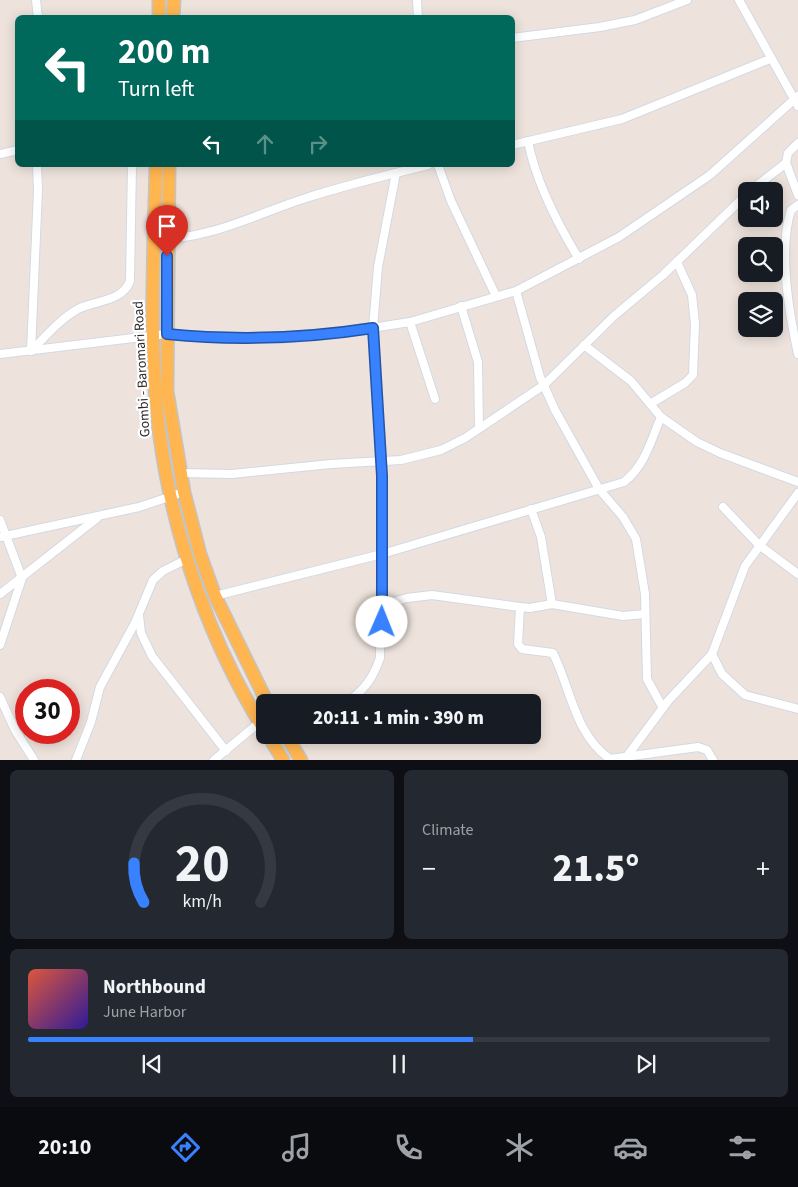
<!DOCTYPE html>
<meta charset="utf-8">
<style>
body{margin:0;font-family:"Source Sans 3",sans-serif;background:#242831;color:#f1f3f6;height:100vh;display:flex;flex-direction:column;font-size:19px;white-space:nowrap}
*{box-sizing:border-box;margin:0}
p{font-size:16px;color:#9ea1a6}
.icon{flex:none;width:28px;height:28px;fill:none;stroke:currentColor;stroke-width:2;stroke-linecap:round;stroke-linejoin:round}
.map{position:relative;height:760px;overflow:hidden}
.panel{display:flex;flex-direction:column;gap:10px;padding:10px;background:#0d0f14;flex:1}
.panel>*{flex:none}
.top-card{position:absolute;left:15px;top:15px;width:500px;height:152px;border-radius:8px;box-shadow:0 2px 12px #0003;background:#00695c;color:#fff;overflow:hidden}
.fabs{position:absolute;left:738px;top:182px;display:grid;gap:10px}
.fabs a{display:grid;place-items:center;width:45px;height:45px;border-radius:8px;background:#171b24;box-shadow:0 2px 12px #0003;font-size:25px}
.speed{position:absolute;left:15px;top:679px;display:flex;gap:10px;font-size:25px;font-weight:700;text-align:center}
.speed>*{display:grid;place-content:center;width:65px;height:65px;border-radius:50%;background:#171b24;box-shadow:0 2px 12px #0003;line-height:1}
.speed .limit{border:8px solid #d22;background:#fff;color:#111}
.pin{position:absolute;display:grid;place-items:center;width:42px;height:42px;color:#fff;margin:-51px -21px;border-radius:50% 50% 50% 0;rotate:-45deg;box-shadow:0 0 5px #0007}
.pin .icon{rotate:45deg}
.me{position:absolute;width:55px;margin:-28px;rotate:1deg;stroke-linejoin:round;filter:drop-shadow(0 0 4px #0008)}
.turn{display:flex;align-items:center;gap:18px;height:105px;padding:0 20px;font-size:22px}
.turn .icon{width:65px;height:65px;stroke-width:2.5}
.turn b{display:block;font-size:35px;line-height:42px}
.lanes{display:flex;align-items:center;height:48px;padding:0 20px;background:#0003;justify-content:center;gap:25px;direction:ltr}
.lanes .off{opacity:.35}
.big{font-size:38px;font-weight:800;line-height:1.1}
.panel .card{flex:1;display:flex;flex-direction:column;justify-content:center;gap:8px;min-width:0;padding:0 18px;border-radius:8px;background:#242831}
.panel .dial{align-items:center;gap:0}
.dial svg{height:130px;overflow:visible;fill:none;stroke:#363941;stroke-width:7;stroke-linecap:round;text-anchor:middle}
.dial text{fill:#f1f3f6;stroke:none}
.song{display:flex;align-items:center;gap:15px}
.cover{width:60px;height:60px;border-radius:8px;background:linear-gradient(135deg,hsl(10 70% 55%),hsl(250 70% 35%))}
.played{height:5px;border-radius:2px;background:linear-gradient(90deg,#3882ff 60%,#363941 60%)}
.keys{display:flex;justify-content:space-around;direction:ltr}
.heat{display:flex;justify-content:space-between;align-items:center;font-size:28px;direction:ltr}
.panel .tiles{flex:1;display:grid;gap:10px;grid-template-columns:1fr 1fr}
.card:last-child{grid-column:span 2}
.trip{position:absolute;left:256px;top:694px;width:285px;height:50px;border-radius:8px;background:#171b24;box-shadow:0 2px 12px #0003;font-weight:800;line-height:50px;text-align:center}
.menu{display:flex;height:80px;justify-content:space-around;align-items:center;background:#090b0e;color:#9ea1a6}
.menu .icon{width:35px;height:35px}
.menu .active{color:#3882ff}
.menu b{font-size:22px;color:#f1f3f6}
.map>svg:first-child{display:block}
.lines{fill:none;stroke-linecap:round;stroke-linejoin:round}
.street-casing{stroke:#d1d9e5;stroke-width:10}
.primary-casing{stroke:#c4c4c4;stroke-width:15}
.street{stroke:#fff;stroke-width:8}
.primary{stroke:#ffb651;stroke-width:12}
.route-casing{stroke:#2454a6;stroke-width:12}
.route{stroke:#3882ff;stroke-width:9}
.labels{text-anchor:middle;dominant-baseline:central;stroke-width:4.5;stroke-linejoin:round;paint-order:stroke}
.street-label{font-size:14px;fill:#2b2b2b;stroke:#fff}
</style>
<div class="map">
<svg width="798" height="760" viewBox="0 0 798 760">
<rect width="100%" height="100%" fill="#eee3dc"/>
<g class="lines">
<defs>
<g id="street">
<polyline points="36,0 38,18"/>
<polyline points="417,0 418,18"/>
<polyline points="739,0 798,106"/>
<polyline points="512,38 600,27 635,20 687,0"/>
<path d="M528 141C536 183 557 223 579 259"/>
<polyline points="512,145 622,119 770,59"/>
<polyline points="0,154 18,150"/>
<polyline points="786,163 788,153 798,143"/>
<polyline points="438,165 451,201 496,296"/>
<polyline points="750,191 786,163 798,195"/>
<path d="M798 205 791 210C778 250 789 313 798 354"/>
<path d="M155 239C209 240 256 214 306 198 346 185 387 175 428 165"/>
<polyline points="516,291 540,377 555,410 599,489 623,517 636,539 645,594 647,679 663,708"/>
<polyline points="461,306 478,362 479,427"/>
<polyline points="410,322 435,399"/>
<polyline points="584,345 631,381 661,417 697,442 720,453 798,482"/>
<path d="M31 351C45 337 60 319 78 309 96 300 122 302 130 281L132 165"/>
<polyline points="31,351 38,190 37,165"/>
<polyline points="0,354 167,334 221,339 279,339 327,335 410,322 516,291 619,237 710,175 798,96"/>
<polyline points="650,404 685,383 693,375 695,324 692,295 677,262"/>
<polyline points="180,473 232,474 331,464 401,460 441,450 465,438 544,385 614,316 663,275 746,195"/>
<polyline points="723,507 759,545 798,574"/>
<polyline points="531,509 541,537 552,604"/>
<polyline points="0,520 22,578 0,645"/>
<polyline points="0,537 139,507 184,492"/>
<polyline points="0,594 97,518"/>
<path d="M215 596 382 554 624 482C645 466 651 440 661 417"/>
<path d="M382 605 407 598 432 595 520 607 518 644 522 649 553 653C571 689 575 735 610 759L698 747 707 750 713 760"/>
<polyline points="520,607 530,608 552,604 623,616 645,614"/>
<polyline points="139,616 141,633 152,656 226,751"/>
<polyline points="712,654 722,674 745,695 798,709"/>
<polyline points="0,697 15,730 34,760"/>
<path d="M348 702C365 689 373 678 380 658L382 475 373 328 378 267 396 173"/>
<polyline points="292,744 305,735"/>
<polyline points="625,759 668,701 712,654 745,566 798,493"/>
<polyline points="76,760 91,722 100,687 135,623 153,580 163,571 187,559"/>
<polyline points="214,760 260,722"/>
</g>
<g id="primary">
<polyline points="159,18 159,0"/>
<polyline points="173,18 174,0"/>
<path d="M156 165C154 253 148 350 160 437 174 540 210 643 265 731"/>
<polyline points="169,165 167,391 184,492 200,554 215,596 267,702"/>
<polyline points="268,735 283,760"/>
<polyline points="286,735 301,760"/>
</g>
</defs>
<use href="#street" class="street-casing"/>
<use href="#primary" class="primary-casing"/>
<use href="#street" class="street"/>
<use href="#primary" class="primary"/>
</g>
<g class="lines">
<defs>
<path id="route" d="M167 256V334C238 341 302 339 373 328L382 476V622"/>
</defs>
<use href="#route" class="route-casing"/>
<use href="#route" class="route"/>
</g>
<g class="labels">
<g class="street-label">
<text transform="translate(142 369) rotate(-93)">Gombi - Baromari Road</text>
</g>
</g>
</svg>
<div class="fabs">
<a><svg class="icon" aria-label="sound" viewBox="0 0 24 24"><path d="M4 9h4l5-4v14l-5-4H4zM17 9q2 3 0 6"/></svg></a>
<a><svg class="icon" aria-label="search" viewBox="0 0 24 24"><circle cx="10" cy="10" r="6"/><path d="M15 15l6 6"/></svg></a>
<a><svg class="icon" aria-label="layers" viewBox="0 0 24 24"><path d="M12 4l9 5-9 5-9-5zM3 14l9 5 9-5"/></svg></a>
</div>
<div class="speed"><div class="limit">30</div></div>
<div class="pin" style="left:167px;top:256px;background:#d93025"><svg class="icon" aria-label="arrive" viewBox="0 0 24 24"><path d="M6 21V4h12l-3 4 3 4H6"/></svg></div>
<svg class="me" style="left:382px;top:622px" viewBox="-20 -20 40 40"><circle r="19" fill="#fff"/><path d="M0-13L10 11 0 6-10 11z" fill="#3882ff"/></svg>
<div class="trip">20:11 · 1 min · 390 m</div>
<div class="top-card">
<div class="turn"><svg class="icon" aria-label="left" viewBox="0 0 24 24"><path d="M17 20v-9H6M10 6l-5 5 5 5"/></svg><div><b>200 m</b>Turn left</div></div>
<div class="lanes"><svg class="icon" aria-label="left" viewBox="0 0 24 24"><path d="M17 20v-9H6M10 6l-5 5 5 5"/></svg><svg class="icon off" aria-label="ahead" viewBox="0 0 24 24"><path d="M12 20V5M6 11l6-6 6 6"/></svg><svg class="icon off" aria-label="right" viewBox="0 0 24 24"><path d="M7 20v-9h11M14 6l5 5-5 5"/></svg></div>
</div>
</div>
<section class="panel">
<div class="tiles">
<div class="card dial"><svg viewBox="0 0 100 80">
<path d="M14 69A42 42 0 1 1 86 69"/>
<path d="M14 69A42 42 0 0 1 8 45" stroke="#3882ff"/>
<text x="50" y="56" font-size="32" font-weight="700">20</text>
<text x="50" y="72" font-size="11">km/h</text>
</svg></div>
<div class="card"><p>Climate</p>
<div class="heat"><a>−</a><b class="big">21.5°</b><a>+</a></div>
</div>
<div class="card">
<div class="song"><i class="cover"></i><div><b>Northbound</b><p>June Harbor</p></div></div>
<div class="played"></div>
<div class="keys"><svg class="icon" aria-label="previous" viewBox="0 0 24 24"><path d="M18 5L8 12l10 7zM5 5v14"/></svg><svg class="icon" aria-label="pause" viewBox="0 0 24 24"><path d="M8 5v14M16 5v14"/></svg><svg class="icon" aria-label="next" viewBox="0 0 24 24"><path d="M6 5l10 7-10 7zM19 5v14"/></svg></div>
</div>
</div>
</section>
<nav class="menu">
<b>20:10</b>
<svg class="icon active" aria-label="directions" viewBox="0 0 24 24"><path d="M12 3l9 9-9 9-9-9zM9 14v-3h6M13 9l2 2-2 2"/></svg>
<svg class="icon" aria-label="music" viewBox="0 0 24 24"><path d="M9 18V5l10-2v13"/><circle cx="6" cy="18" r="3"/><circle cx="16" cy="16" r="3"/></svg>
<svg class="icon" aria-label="phone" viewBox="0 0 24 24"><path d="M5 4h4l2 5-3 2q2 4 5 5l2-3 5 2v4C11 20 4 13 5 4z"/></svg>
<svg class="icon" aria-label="climate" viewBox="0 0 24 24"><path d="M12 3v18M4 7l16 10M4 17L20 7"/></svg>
<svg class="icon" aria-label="car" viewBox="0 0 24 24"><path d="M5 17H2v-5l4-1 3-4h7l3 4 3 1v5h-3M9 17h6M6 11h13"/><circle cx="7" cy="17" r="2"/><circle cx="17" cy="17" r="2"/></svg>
<svg class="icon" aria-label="filters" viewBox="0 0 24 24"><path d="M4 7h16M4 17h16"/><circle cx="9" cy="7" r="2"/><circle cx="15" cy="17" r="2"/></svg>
</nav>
